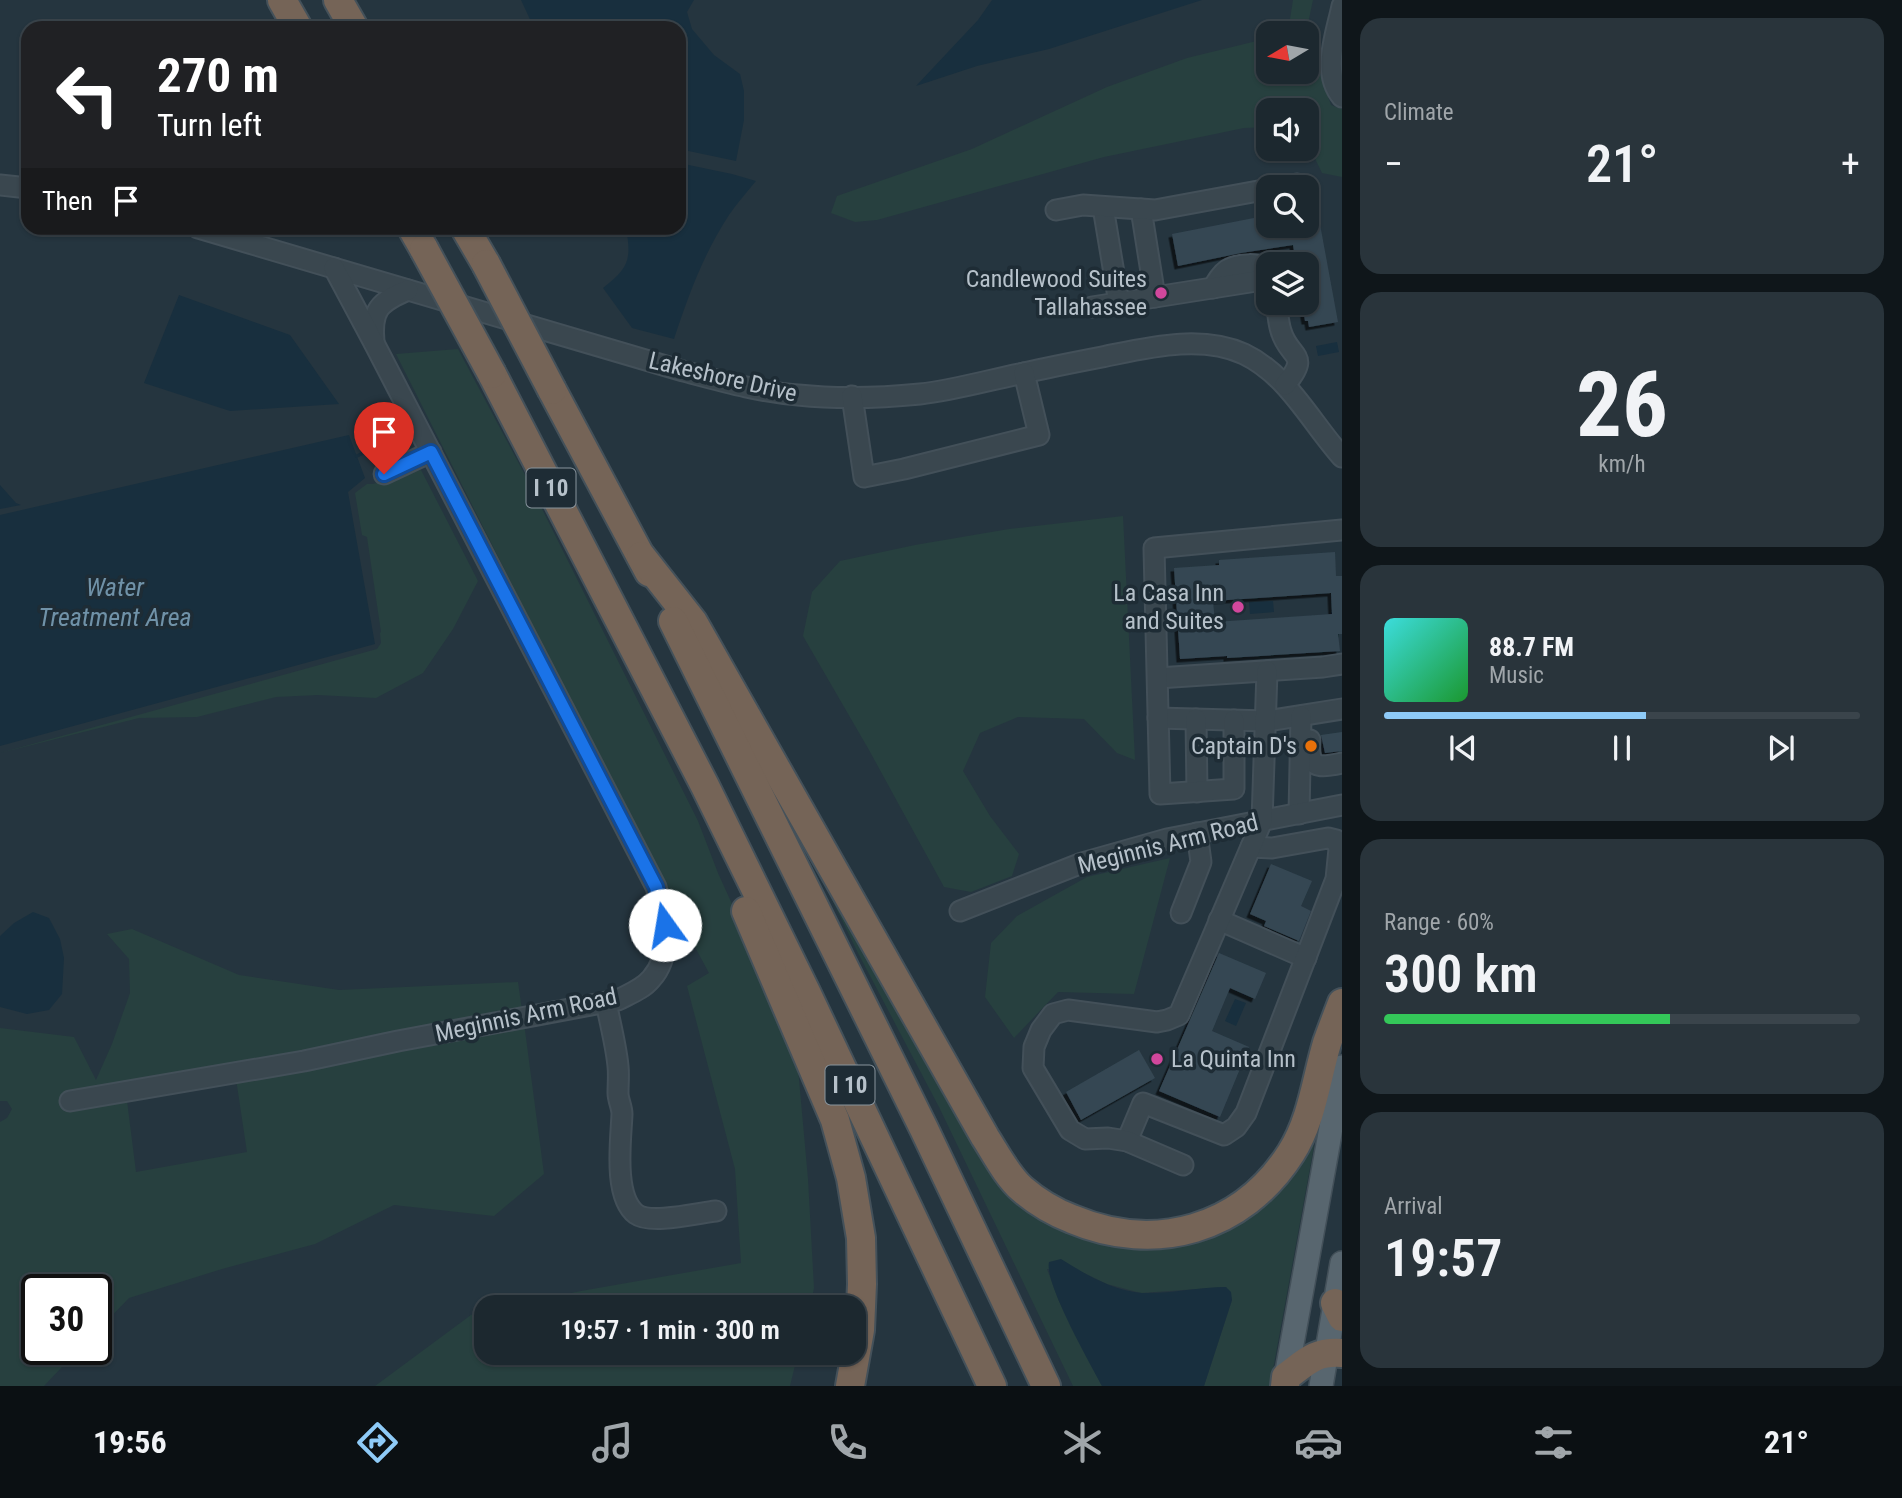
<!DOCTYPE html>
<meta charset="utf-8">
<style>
body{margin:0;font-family:"Roboto Condensed",sans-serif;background:#29343b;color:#f1f3f6;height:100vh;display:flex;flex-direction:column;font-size:26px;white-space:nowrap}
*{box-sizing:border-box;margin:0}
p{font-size:23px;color:#a0a6aa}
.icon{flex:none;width:38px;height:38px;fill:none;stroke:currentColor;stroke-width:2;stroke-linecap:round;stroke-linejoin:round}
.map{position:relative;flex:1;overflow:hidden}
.details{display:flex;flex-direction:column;gap:18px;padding:18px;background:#0f161a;width:560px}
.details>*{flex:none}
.guide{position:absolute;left:21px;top:21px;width:665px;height:214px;border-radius:21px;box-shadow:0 2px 5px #0004,0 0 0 2px #3a444b;background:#202124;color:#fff;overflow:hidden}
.needle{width:46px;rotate:260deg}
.buttons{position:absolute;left:1256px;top:21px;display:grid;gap:14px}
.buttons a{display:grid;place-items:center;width:63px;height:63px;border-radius:14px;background:#1c282f;box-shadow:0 2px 5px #0004,0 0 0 2px #3a444b;font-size:35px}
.speed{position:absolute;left:21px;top:1274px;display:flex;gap:14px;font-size:35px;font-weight:700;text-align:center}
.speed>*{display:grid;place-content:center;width:91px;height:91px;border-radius:50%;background:#1c282f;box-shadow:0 2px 5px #0004,0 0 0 2px #3a444b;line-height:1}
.speed .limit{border:4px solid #111;border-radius:10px;background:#fff;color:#111}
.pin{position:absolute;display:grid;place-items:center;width:60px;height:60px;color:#fff;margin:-72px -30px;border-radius:50% 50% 50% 0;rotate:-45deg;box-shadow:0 0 7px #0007}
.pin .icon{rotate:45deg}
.me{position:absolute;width:77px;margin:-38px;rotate:347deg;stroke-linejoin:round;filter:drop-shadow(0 0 5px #0008)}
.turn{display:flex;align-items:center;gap:24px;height:147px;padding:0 21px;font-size:32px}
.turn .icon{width:91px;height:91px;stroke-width:2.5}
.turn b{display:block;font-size:49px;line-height:60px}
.then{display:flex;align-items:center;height:66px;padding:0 21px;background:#0003;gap:14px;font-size:26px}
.big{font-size:52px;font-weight:600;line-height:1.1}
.details .card{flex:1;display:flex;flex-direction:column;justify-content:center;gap:10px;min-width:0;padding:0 24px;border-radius:21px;background:#29343b}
.details .dial{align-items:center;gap:0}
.dial b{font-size:91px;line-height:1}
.song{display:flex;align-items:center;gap:21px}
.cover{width:84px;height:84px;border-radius:10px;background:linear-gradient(135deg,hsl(180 70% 55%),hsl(130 70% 35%))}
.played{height:7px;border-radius:4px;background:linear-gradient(90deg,#8ecaf7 55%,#3a444b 55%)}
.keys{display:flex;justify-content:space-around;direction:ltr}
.heat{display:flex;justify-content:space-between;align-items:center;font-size:38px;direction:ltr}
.charge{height:10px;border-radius:5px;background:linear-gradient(90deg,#34c759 60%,#3a444b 0)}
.trip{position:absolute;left:474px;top:1295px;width:392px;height:70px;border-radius:21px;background:#1c282f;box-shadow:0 2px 5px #0004,0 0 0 2px #3a444b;font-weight:600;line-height:70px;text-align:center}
.tab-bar{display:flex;height:112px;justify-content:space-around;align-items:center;background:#0b1013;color:#a0a6aa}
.tab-bar .icon{width:49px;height:49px}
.tab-bar .selected{color:#8ecaf7}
.tab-bar b{font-size:32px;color:#f1f3f6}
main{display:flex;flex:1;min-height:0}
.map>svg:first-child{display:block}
.green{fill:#27403f}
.water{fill:#182f3e}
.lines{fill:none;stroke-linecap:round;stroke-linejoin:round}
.stream{stroke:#182f3e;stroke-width:3.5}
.building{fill:#354753;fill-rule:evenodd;filter:url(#shadow)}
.minor-casing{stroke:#435059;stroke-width:23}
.major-casing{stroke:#435059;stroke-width:26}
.highway-casing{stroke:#44515a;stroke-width:32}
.minor{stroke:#3a474f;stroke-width:19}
.major{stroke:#58666f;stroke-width:23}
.highway{stroke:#756457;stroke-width:28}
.highway-bridge-casing{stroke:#44515a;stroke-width:32;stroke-linecap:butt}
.highway-bridge{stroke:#756457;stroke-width:28}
.route-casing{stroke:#114b97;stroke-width:18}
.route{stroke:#1a73e8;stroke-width:12}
.hotel-dot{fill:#d1479c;stroke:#1e2c35;stroke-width:2.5}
.food-dot{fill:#e8710a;stroke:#1e2c35;stroke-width:2.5}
.labels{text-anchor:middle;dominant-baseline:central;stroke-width:7;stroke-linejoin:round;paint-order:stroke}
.shield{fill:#1e2c35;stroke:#88949d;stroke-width:2}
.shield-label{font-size:23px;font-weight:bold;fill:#b6c1ca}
.poi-label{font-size:24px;fill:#b6c1ca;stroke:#1e2c35;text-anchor:end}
.street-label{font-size:24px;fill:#b6c1ca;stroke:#1e2c35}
.water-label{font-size:26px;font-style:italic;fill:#7092a8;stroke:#1e2c35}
</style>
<main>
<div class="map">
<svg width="1342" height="1386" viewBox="0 0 1342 1386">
<defs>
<filter id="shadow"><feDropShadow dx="-3.5" dy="3.5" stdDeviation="0" flood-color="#0009"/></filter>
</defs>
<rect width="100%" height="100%" fill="#25353f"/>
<g class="green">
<polygon points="1293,0 1313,0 1307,28 1319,71 1331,105 1342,109 1342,177 1322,173 1307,142 1307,110 1269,110 1269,127 1244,128 1104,157 877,220 855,222 831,213 837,196 972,149 1107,87 1187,58 1269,38 1269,72 1307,72 1307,33 1285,33 1288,32"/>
<polygon points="458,349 524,473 698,821 718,873 771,990 797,1057 808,1179 814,1288 810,1307 505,1307 581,1291 741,1263 735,1169 687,986 709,973 690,938 396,354"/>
<polygon points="421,470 478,581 453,629 423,673 376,698 318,695 276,697 197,717 139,718 0,753 377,649 381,643 380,633 381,632 367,537 362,535 355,493 367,484 373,484"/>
<polygon points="1123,516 1135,760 1117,753 1084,719 1018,717 980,733 963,771 990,816 1019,854 1012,876 971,892 944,887 869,750 803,636 812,592 840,561 915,545 1009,529"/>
<polygon points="1170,858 1134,994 1058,992 1014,1038 985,997 991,943 1017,916 1087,877"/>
<polygon points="813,861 995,1172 1158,1246 1311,1144 1314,1146 1270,1386 1204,1386 1232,1300 1226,1287 1141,1293 1107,1284 1084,1273 1047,1269 1059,1301 1102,1386 1073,1386 939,1107 858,953"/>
<polygon points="132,929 239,975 339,990 518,982 522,1010 125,1085 136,1172 247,1152 236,1079 524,1023 544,1174 494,1216 394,1205 315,1244 222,1269 129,1298 96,1332 96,1290 37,1290 37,1349 79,1349 44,1386 0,1386 0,1122 7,1118 12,1109 7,1101 0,1101 0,1028 74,1037 96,1080 112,1044 130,993 129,959 107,934"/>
<polygon points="486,1311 486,1353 798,1353 790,1386 375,1386 471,1315"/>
</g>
<g class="water">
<polygon points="521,0 694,0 687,12 692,29 714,55 740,74 744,91 744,120 736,161 679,149 679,28 534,28"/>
<polygon points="992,0 1202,0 1049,49 977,66 916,86 978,20"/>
<path d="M679 163 732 174 756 181C747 192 737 203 729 215 704 253 688 296 674 339L632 328 603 288C628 268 632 261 626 228H679Z"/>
<polygon points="179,295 290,335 339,404 230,411 144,383"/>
<polygon points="1337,342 1339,352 1318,356 1316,346"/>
<polygon points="349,435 365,478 348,492 375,644 0,746 0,515"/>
<polygon points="0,485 16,503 21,505 0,509"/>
<polygon points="1273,601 1274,612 1250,614 1249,602"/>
<polygon points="33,912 49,918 60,939 64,958 62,994 49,1010 27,1014 0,1007 0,936 14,923"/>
<polygon points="1235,999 1246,1003 1236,1026 1225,1021"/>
<path d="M1061 1259C1085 1274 1113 1291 1142 1293 1170 1294 1198 1287 1226 1287L1231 1292 1232 1300 1204 1386H1102C1090 1363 1044 1283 1049 1262Z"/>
</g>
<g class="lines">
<polyline class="stream" points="357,456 405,433"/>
</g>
<g class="building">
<polygon points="1317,208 1338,322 1309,327 1308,321 1305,321 1302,303 1307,303 1307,264 1296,264 1293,245 1241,253 1178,266 1172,234 1254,218 1255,219 1269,217 1269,226 1307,226 1307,210"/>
<path d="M1335 552 1336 576H1342V634H1338L1340 651 1227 658V656L1180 659 1174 568 1219 565V560ZM1331 593 1332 614 1215 622 1213 601Z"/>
<polygon points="1342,732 1342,751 1325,753 1321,735"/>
<polygon points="1271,864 1312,881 1301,906 1311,911 1299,941 1264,926 1266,921 1250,914"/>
<polygon points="1219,953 1266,973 1255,999 1230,988 1212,1031 1249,1047 1220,1117 1159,1091"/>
<polygon points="1139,1050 1155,1078 1081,1120 1066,1092"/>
</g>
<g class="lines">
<defs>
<g id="minor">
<path d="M1342 6C1336 35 1321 72 1342 97"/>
<polyline points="0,185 28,188"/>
<polyline points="1281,187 1297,184"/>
<polyline points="1103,207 1119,303"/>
<polyline points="1141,209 1155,297"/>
<polyline points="1056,210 1083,205 1155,210 1269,189"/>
<path d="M198 228 683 371C721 381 759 392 798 395 837 399 880 398 920 394 955 390 989 380 1024 373 1050 367 1076 362 1102 357 1147 348 1200 334 1244 354 1288 375 1310 421 1342 457"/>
<path d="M1213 288C1217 281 1221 274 1227 270 1237 264 1262 261 1269 272"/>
<path d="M1276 303C1278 312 1278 322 1281 331 1289 359 1312 353 1285 385"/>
<polyline points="1092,307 1269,279"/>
<path d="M374 342C371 310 379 302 408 290"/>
<polyline points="852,396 864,477 904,469 1039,435 1024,373"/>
<polyline points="384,474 431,452"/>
<polyline points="1158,678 1323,667 1342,664"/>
<polyline points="1158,718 1267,721 1342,709"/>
<polyline points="1196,719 1197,792"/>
<polyline points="1234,720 1234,789 1160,794 1154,548 1342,530"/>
<path d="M1310 740C1308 769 1317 768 1342 763"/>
<polyline points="1299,814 1301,716"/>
<polyline points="960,911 1082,863 1167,839 1342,805"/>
<polyline points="1181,913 1201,862 1197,833"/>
<polyline points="1219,920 1306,958"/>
<path d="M606 1002C610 1023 616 1045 618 1066 619 1075 618 1084 618 1093 618 1100 622 1107 622 1114 621 1139 613 1196 636 1214 651 1225 697 1213 716 1211"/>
<path d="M70 1101 304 1061 398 1041 618 1000C629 994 643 989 651 979 674 954 664 916 656 887L374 343 334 268"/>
<polyline points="1127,1141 1143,1103 1224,1135 1236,1127 1246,1113 1336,879 1339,849 1336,840 1328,838 1272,848 1251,847"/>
<polyline points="1183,1165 1127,1141 1108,1138 1085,1139 1070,1130 1033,1068 1034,1047 1041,1030 1053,1014 1068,1010 1157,1022 1167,1020 1179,1015 1262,821 1267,671"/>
</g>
<g id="major">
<polyline points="1286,1377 1342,1067"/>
<polyline points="1321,1386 1342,1263"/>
</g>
<g id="highway">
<polyline points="282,0 298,28"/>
<polyline points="338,0 354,28"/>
<polyline points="412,228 424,249"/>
<polyline points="465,228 486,264"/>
<polyline points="492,374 705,786 806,992 992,1386"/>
<polyline points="552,390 649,572"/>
<path d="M641 556 693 622 985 1137C996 1154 1007 1176 1022 1189 1037 1202 1054 1212 1072 1219 1155 1254 1242 1230 1291 1153 1312 1120 1316 1080 1327 1043 1332 1029 1337 1016 1342 1003"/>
<polyline points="673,621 924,1129 1046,1386"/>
<polyline points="746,911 835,1120 851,1178 861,1238 862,1284 860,1330 850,1386"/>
<polyline points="1335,1303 1342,1317"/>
<path d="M1285 1386 1286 1377C1306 1362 1315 1351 1342 1353"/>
</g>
</defs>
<use href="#minor" class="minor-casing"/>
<use href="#major" class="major-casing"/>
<use href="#highway" class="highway-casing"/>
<use href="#minor" class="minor"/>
<use href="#major" class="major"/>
<use href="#highway" class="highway"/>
<defs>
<g id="highway-bridge">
<polyline points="424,249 492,374"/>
<polyline points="486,264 552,390"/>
</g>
</defs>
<use href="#highway-bridge" class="highway-bridge-casing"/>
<use href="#highway-bridge" class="highway-bridge"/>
</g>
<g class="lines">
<defs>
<polyline id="route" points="384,474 431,452 656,887 665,925"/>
</defs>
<use href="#route" class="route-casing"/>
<use href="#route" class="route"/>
</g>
<g class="hotel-dot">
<circle cx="1161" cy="293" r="7"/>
<circle cx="1238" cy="607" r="7"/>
<circle cx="1157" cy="1059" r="7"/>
</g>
<circle class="food-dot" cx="1311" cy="746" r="7"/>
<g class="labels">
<g class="shield">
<rect x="526.5" y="468.5" width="49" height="39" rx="5"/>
<rect x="825.5" y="1065.5" width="49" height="39" rx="5"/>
</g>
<g class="shield-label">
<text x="551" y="488">I 10</text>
<text x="850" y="1085">I 10</text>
</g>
<g class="poi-label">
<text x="1147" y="279">Candlewood Suites<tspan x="1147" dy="28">Tallahassee</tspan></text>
<text x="1224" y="593">La Casa Inn<tspan x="1224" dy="28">and Suites</tspan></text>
<text x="1297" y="746">Captain D's</text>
<text x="1171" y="1059" text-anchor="start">La Quinta Inn</text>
</g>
<g class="street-label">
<text transform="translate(723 377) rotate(13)">Lakeshore Drive</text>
<text transform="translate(1168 844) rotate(-14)">Meginnis Arm Road</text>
<text transform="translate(526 1015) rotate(-12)">Meginnis Arm Road</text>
</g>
<g class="water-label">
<text x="115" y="587">Water<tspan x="115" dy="30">Treatment Area</tspan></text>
</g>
</g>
</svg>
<div class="buttons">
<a><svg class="needle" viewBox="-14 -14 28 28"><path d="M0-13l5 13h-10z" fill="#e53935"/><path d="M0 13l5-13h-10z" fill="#a0a6aa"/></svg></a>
<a><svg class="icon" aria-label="sound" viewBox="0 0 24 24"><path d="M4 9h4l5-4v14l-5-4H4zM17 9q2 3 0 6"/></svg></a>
<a><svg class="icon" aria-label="search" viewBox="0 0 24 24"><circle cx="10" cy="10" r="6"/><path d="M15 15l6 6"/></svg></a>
<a><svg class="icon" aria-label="layers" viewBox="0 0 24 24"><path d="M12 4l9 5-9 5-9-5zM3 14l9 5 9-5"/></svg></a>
</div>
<div class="speed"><div class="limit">30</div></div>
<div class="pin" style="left:384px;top:474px;background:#d93025"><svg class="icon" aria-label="arrive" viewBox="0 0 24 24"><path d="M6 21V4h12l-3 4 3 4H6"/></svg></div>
<svg class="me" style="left:665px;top:925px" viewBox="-20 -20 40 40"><circle r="19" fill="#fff"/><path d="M0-13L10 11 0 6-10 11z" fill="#1a73e8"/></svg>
<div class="trip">19:57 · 1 min · 300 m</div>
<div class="guide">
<div class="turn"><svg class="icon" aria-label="left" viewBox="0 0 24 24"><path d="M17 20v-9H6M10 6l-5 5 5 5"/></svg><div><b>270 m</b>Turn left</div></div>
<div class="then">Then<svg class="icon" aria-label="arrive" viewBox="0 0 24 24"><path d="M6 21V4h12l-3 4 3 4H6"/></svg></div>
</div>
</div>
<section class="details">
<div class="card"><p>Climate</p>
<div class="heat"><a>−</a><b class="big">21°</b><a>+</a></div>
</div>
<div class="card dial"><b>26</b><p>km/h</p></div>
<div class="card">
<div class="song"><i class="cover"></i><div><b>88.7 FM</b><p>Music</p></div></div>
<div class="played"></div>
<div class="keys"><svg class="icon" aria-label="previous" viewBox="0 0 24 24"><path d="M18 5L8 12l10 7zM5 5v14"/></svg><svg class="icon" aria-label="pause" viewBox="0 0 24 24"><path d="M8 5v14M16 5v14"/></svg><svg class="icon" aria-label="next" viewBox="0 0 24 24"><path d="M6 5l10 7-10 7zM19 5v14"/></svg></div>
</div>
<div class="card"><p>Range · 60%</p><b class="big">300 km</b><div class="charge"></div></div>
<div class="card"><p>Arrival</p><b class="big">19:57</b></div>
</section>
</main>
<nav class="tab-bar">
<b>19:56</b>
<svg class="icon selected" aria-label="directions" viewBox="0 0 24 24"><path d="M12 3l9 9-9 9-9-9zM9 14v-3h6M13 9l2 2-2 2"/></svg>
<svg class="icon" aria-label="music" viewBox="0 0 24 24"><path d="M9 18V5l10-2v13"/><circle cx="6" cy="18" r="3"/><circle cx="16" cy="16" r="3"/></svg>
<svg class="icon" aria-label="phone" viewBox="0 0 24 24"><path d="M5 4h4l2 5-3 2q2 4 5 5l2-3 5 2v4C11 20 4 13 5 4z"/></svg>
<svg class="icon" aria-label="climate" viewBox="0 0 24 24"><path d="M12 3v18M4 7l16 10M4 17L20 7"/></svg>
<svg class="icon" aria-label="car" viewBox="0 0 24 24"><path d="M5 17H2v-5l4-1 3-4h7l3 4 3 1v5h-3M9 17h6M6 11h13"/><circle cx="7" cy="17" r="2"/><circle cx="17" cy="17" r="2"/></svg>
<svg class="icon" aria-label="filters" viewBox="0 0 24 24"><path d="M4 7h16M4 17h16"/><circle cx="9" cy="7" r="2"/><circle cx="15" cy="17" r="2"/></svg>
<b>21°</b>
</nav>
